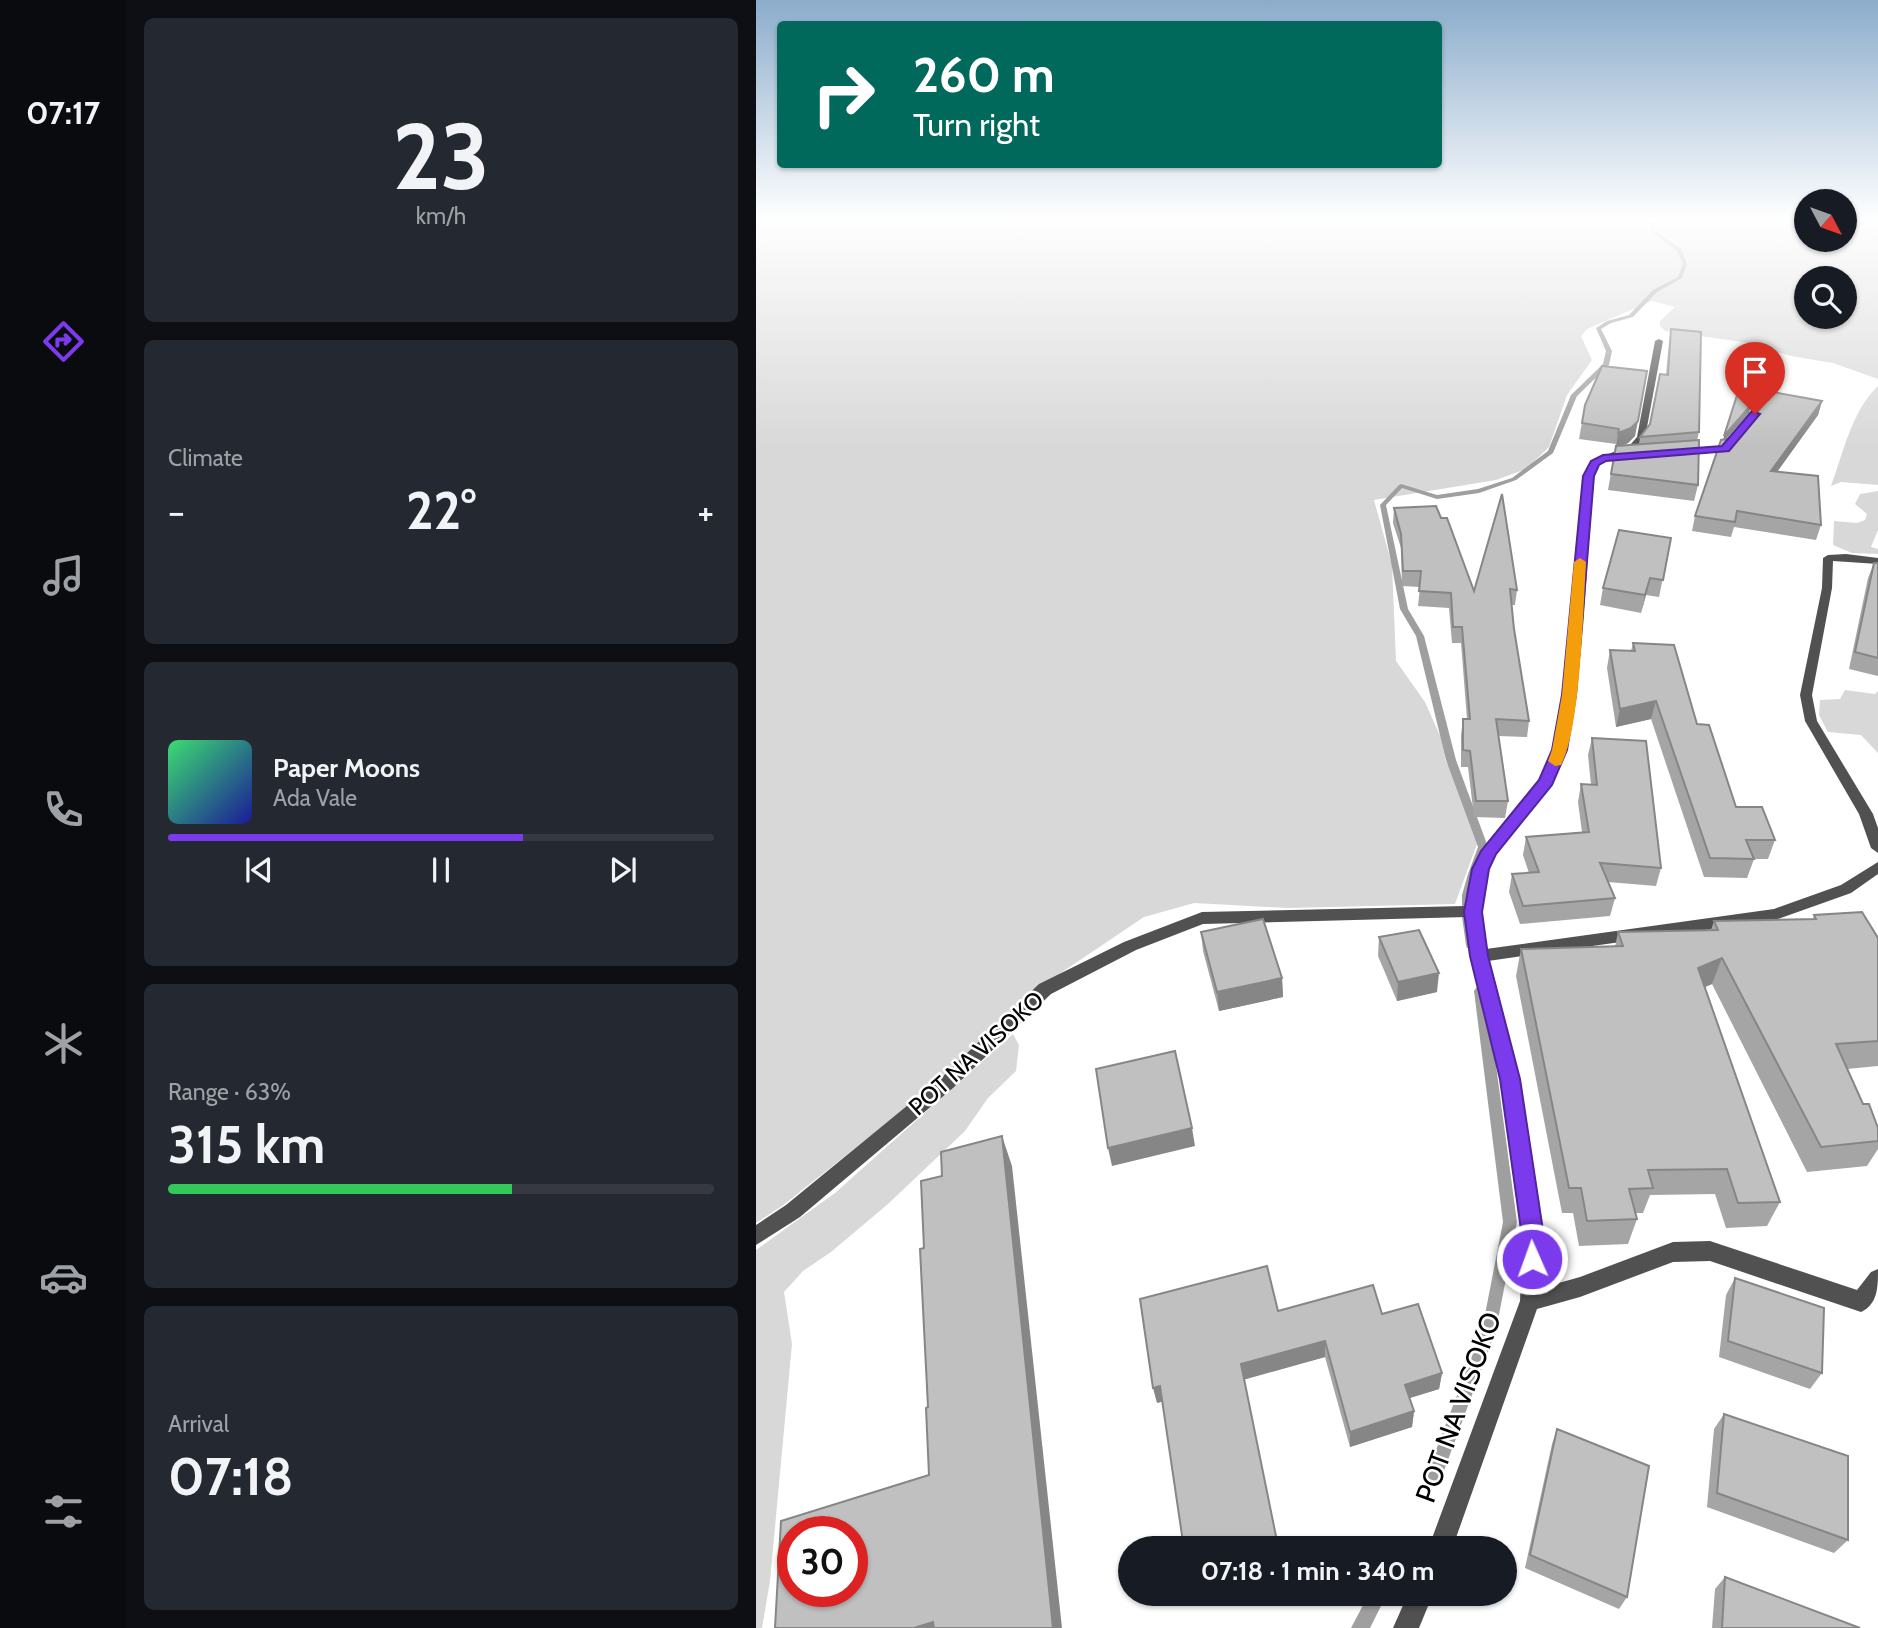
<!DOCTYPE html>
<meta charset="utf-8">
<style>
body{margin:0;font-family:Cabin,sans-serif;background:#242831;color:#f1f3f6;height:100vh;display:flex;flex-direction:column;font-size:26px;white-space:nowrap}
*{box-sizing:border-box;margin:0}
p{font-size:23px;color:#9ea1a6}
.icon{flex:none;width:38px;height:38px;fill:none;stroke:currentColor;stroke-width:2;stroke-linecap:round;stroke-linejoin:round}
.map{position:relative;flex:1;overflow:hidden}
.details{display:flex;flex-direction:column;gap:18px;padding:18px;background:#0d0f14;width:630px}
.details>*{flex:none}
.banner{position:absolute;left:21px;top:21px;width:665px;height:147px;border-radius:7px;box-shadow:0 2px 5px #0004;background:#00695c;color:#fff;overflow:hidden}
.needle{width:46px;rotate:131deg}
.fabs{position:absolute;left:1038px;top:189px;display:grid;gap:14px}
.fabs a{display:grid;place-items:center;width:63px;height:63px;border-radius:50%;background:#171b24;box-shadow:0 2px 5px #0004;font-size:35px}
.speed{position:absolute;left:21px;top:1516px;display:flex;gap:14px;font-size:35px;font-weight:700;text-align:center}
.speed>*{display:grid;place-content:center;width:91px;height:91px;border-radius:50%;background:#171b24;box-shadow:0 2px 5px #0004;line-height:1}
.speed .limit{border:10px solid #d22;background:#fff;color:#111}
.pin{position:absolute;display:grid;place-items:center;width:60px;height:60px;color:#fff;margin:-72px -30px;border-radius:50% 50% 50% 0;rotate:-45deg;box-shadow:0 0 7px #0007}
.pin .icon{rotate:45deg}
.me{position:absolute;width:77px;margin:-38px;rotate:358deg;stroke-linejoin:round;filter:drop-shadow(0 0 5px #0008)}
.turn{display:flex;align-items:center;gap:24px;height:147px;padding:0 21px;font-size:32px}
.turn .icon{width:91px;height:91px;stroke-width:2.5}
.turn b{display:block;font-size:49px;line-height:60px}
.big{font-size:52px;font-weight:700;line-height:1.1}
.details .card{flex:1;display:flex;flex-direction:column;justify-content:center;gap:10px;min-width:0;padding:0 24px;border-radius:10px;background:#242831}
.details .dial{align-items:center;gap:0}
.dial b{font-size:91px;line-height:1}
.song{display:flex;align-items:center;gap:21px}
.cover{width:84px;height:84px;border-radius:10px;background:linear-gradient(135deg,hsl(140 70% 55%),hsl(240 70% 35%))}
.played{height:7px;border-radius:4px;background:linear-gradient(90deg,#7c3aed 65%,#363941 65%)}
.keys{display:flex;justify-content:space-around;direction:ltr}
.heat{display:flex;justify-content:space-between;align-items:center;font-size:38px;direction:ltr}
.charge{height:10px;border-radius:5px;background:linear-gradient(90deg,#34c759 63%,#363941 0)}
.trip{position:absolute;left:362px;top:1536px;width:399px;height:70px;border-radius:35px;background:#171b24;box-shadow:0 2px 5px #0004;font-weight:700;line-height:70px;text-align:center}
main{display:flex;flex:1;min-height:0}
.menu{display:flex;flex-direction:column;width:126px;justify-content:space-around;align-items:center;background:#090b0e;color:#9ea1a6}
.menu .icon{width:49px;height:49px}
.menu .current{color:#7c3aed}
.menu b{font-size:32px;color:#f1f3f6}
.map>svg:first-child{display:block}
.green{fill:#d8d8d8;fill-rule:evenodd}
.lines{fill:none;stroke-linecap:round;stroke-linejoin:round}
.stream{fill:#9f9f9f;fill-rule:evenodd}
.street{fill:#515151;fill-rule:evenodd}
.wall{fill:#a5a5a5}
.shaded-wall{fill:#868686}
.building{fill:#c0c0c0;stroke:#868686;stroke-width:2;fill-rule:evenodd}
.route{fill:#7c3aed;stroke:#51269a;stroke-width:2}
.slow{fill:#f59e0b}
.labels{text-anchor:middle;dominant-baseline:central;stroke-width:5;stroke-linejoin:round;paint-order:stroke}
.street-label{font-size:24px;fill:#000;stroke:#fff}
.near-street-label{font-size:28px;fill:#000;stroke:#fff}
</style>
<main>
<nav class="menu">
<b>07:17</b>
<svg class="icon current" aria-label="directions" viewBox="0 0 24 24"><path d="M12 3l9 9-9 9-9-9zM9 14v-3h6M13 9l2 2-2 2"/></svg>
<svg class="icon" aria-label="music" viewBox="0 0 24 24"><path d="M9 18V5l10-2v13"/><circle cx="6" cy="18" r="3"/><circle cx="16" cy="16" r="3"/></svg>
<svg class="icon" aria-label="phone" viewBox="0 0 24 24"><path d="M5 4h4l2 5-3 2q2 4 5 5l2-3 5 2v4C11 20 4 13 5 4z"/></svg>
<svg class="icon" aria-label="climate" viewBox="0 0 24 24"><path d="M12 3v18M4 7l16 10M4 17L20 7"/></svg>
<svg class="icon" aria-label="car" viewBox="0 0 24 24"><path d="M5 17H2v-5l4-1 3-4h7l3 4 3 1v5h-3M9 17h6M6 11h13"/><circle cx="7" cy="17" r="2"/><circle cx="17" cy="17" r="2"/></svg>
<svg class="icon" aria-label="filters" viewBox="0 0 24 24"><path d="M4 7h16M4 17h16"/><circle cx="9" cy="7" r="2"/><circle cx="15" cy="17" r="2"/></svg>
</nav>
<section class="details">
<div class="card dial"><b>23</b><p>km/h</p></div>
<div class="card"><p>Climate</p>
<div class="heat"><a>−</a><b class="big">22°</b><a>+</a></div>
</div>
<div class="card">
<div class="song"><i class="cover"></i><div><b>Paper Moons</b><p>Ada Vale</p></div></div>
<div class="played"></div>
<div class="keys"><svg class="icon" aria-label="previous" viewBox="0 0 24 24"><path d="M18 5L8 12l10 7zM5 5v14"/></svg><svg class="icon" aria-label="pause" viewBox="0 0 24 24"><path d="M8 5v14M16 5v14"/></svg><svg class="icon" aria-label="next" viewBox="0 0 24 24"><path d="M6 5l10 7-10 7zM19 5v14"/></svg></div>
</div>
<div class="card"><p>Range · 63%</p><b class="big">315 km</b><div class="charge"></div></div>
<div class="card"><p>Arrival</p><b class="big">07:18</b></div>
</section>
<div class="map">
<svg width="1122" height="1628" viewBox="0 0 1122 1628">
<rect width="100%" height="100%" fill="#fff"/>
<g class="green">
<path d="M0 220H1050V240H1088L1089 220H1122V379L1077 363 1035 356 993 343 909 331 904 326V321L919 307 896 301 831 329 825 336 836 360 811 395 793 447 770 469 740 480 618 500 636 565 640 661 669 702 685 738 690 762 705 785 721 844 699 904 531 908 438 903 388 917 272 995 216 1050 146 1111 26 1206 0 1223ZM1050 278H1088V317H1050Z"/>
<path d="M1122 386V485L1085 482 1075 486C1087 454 1096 410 1122 386Z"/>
<polygon points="1122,491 1122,530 1115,547 1122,549 1122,554 1096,553 1077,545 1078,521 1101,523 1109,520 1111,514 1099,504 1104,494"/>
<polygon points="1089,690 1119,694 1122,691 1122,753 1105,735 1072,732 1063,715 1064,700 1084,699"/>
<polygon points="257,1034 263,1045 260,1071 232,1098 209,1131 132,1204 75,1252 47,1271 28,1292 36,1344 14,1581 6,1628 0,1628 0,1250 79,1193"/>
</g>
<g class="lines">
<g class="stream">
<path d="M896 220H900L898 230 925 249 931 264 926 278 901 292 877 317 855 323 845 329 856 351 853 365 821 396 797 453 760 480 723 493 681 499 646 488 630 505 652 609 668 636 700 760 732 847C718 885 713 905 720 945L719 948H711L710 945 706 917V895L712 874 722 847 690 760 660 636 644 609 624 505 643 485 645 484 681 495 722 489 756 478 792 451 815 395 847 364 850 351 840 328 851 321 873 315 897 290 922 277 927 264 921 251 895 231Z"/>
<polygon points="724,987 728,988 730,991 761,1222 740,1330 686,1476 684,1482 678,1484 672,1482 670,1476 726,1330 747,1222 718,991 720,988"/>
<polygon points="613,1594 631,1594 614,1628 595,1628"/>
</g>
<g class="street">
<path d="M903 339 907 341 889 438 880 449 843 465 838 476C831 548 830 621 820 693 816 717 814 744 804 766 795 786 781 802 767 818 726 865 721 888 730 949L1018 909 1085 885 1122 862V874L1095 893 1019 920 732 961 763 1079 787 1237 785 1288 824 1277 917 1242 954 1241 1101 1290 1115 1272 1122 1269C1122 1287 1122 1304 1105 1312L954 1261 917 1262 824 1297 781 1309 696 1549H672L764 1301 767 1237 745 1079 715 956 711 917 447 924 380 950 295 994 197 1088 44 1217 0 1245V1225L30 1205 185 1078 283 984 368 942 446 912 710 906C711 836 778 811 796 751 805 722 808 691 811 662 818 600 821 538 828 476L836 461 874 445 881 437 899 341Z"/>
<polygon points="1006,392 1013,394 1005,404 1002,416 972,451 923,456 923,452 926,451 966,447 995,414 997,404"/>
<polygon points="1090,554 1122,558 1122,564 1077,561 1076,588 1056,695 1061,721 1117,814 1122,828 1122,853 1115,848 1103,814 1049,721 1044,695 1066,588 1067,558 1072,555"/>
<polygon points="652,1594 677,1594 663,1628 637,1628"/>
</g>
</g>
<g class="wall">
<polygon points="915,329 943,432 941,441 942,485 938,501 852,490 860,444 823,439 829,405 879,436 872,443 866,446 883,444 884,437 894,425 910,374 913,342"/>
<polygon points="1066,401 1062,415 1021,471 1065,525 1060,540 978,527 975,537 936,531 939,516 967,440 993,413 969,439 978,438"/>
<polygon points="638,508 685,518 718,591 761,590 759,605 756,605 758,629 773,721 771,737 742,736 752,801 749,818 718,817 712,767 705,767 705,735 707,719 711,719 705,643 696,643 693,608 662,606 664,587 646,586 645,548 637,523"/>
<polygon points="915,538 903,597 890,595 885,613 844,605 847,588"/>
<polygon points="1118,563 1122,563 1122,676 1093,669 1112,578"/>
<polygon points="877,643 941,724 980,807 1019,840 1012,859 998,859 991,878 948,877 895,719 860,727 851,668 854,650 875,651"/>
<polygon points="836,738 905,868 900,886 852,882 859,898 854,916 764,924 753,892 756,874 773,873 767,855 770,837 826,832 822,802 825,784 835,785 832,755"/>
<polygon points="1058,915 1122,938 1122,1066 1091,1069 1107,1104 1122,1128 1122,1149 1111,1166 1051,1172 956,984 949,987 1024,1202 1011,1226 970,1228 959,1194 894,1195 887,1213 880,1213 881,1219 872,1244 823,1246 817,1213 806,1213 760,976 765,949 859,947 862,932 955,930 958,921 1057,919"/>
<polygon points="445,932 526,978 527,997 463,1011 447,951"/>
<polygon points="623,937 681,992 641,1001 622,956"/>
<polygon points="979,1278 1066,1373 1054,1389 963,1357 970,1295"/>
<polygon points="522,1311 626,1314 686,1373 683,1389 654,1398 658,1411 656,1427 594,1447 569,1357 401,1403"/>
<polygon points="968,1414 1092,1540 1078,1553 951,1507 958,1429"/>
<polygon points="801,1429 871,1597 863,1609 769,1568 796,1444"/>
<polygon points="969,1577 1104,1628 956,1628 959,1589"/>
</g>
<g class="shaded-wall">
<polygon points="1066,401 1062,415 1011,486 1015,471"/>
<polygon points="995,405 993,413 966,444 968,436"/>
<polygon points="882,421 879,436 872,443 860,448 862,433"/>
<polygon points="894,578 890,595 885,613 889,595"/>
<polygon points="900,701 895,719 860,727 864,709"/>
<polygon points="966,958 956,984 932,994 942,968"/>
<polygon points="683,973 681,992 641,1001 642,982"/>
<polygon points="526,978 527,997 463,1011 461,992"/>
<polygon points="436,1128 439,1146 356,1166 352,1148"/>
<polygon points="246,1136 256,1166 306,1628 297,1628"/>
<polygon points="569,1341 569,1357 487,1380 485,1364"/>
<polygon points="686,1373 683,1389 647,1400 649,1385"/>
<polygon points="404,1386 408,1401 401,1403 397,1388"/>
<polygon points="658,1411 656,1427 594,1447 594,1432"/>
<polygon points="177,1622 183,1628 158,1628"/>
</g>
<g class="building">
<polygon points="915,329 945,332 943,432 884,437 894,424 904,374 912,375"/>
<polygon points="846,366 891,371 882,421 875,428 862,433 863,429 826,423 829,405"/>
<polygon points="1011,391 1066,401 1015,471 1062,476 1065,525 981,511 979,522 939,516 965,440 978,438 1008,404"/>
<polygon points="982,392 997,395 995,405 968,436"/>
<polygon points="943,440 942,485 855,474 860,446"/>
<polygon points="746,494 761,590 754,589 758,629 773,721 740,719 752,801 720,801 714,751 707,750 707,719 714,719 706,627 697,627 695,593 663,591 665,571 647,571 645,534 638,508 680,506 685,518 691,518 718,591"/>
<polygon points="863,530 915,538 907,580 894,578 889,595 847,588"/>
<polygon points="1118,563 1122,563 1122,658 1099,652"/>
<polygon points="877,643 918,645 941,724 953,725 980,807 1006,807 1019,840 990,840 998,859 954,858 900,701 864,709 854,650 879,651"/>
<polygon points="836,738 890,741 905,868 844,863 859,898 767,906 756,874 783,872 770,837 833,832 825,784 841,785"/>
<polygon points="1106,912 1122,938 1122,1041 1080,1044 1107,1104 1113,1104 1122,1128 1122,1141 1065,1147 966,958 942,968 1024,1202 982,1203 971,1169 892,1170 897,1188 873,1189 881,1219 831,1221 825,1188 813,1188 765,949 867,946 862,932 962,930 958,921 1060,919 1058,915"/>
<polygon points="507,919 526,978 461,992 445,932"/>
<polygon points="663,930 683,973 642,982 623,937"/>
<polygon points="419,1051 436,1128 352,1148 340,1069"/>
<path d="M246 1136 297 1628H178L177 1622 158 1628H19L25 1521 173 1475 170 1408 172 1407 164 1249 168 1248 165 1181 186 1176 185 1152ZM37 1531H96V1591H37Z"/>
<polygon points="511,1266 522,1311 617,1285 626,1314 662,1304 686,1373 649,1385 658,1411 594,1432 569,1341 485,1364 522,1546 512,1549 428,1549 404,1386 397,1388 384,1299"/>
<polygon points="979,1278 1068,1308 1066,1373 972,1341"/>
<polygon points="968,1414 1092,1456 1092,1540 961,1493"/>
<polygon points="801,1429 893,1466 871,1597 774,1555"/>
<polygon points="969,1577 1104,1628 966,1628"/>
</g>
<linearGradient id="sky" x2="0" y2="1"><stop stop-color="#8baccb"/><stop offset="0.49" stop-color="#fff"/><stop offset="1" stop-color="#fff" stop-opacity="0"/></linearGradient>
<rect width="1122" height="448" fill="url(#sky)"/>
<polygon class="route" points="996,411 1004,414 973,451 850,461 843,465 838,476 820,695 811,750 796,785 740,854 733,869 726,912 732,956 764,1079 788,1237 787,1259 784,1266 776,1270 768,1266 764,1259 766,1237 744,1079 714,956 708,912 716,869 725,851 783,780 796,750 806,695 827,476 835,461 847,455 966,446"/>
<path class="slow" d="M824 558 830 562C827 608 825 729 805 765L799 766 792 761 796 750 806 695 818 562Z"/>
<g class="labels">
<g class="street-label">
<text transform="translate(220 1053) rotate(-42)">POT NA VISOKO</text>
</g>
<g class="near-street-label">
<text transform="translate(702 1407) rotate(-70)">POT NA VISOKO</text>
</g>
</g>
</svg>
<div class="fabs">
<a><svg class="needle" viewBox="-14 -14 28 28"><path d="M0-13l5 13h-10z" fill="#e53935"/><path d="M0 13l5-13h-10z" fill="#9ea1a6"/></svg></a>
<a><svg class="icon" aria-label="search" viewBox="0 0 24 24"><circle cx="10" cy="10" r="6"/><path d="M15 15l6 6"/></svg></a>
</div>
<div class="speed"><div class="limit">30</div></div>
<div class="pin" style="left:999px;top:414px;background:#d93025"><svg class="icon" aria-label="arrive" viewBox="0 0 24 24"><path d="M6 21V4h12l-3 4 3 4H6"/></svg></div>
<svg class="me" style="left:776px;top:1259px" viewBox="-20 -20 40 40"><circle r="17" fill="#7c3aed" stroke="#fff" stroke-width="3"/><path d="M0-11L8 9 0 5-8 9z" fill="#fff"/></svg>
<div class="trip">07:18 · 1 min · 340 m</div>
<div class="banner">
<div class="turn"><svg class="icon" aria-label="right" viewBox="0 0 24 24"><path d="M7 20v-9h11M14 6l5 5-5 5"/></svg><div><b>260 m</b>Turn right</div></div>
</div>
</div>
</main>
